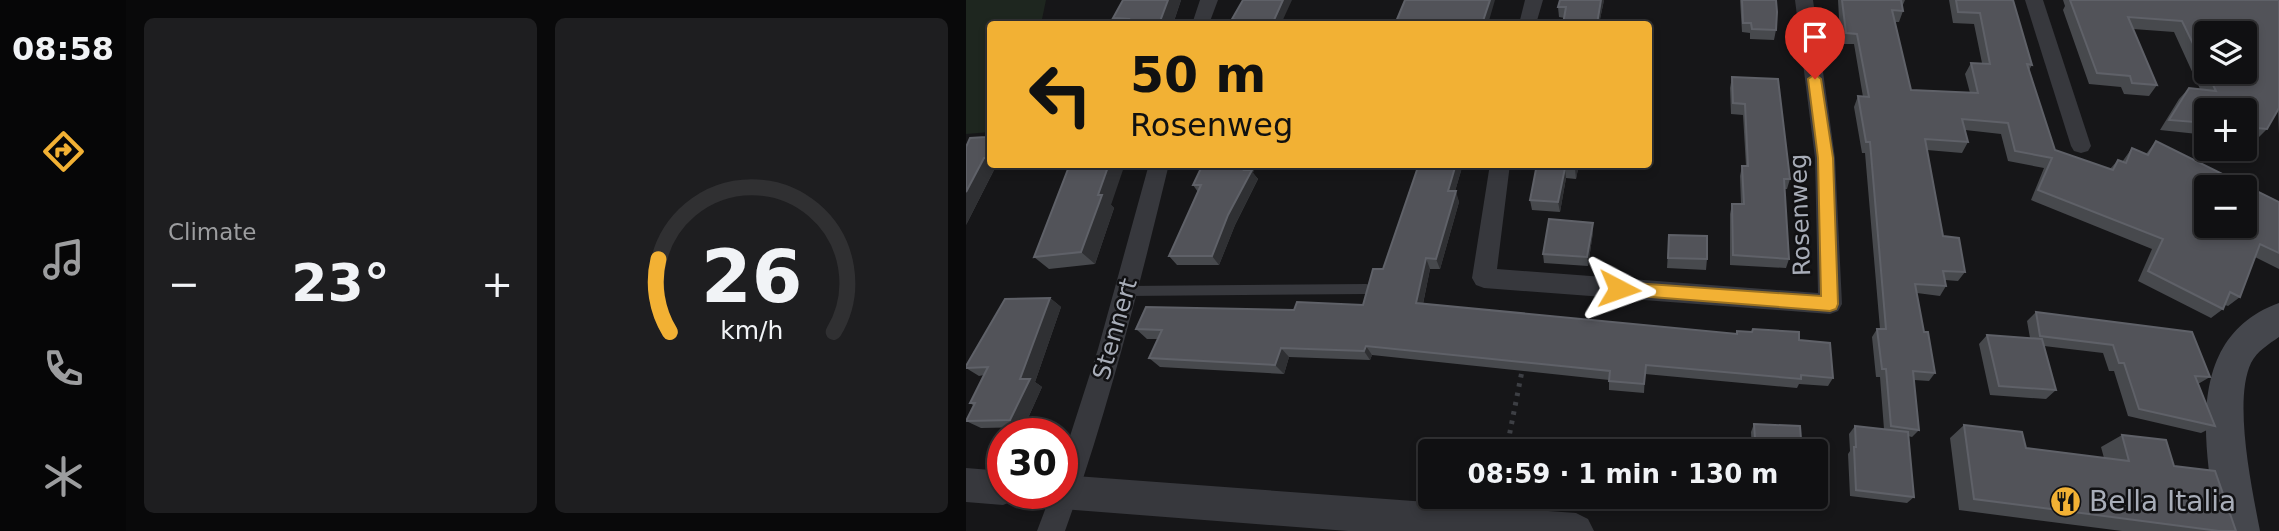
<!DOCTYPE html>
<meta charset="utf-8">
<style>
body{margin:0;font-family:"DejaVu Sans",sans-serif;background:#1e1e20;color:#f1f3f6;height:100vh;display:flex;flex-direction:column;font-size:26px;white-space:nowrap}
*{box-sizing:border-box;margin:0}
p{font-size:23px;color:#9c9d9f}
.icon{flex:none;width:38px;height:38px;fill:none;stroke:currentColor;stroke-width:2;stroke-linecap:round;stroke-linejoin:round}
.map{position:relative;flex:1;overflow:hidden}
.panel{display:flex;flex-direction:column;gap:18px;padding:18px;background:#09090a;width:840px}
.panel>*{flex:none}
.hud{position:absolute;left:21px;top:21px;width:665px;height:147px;border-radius:7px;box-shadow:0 4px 10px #0003,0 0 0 2px #303032;background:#f2b134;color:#111;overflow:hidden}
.buttons{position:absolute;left:1228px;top:21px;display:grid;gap:14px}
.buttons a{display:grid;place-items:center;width:63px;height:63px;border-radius:7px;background:#101012;box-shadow:0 4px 10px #0003,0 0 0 2px #303032;font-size:35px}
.speed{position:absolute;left:21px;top:418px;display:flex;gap:14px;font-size:35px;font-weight:700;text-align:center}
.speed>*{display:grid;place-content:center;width:91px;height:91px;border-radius:50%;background:#101012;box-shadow:0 4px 10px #0003,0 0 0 2px #303032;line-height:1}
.speed .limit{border:10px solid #d22;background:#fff;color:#111}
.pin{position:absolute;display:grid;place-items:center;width:60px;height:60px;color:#fff;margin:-72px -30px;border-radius:50% 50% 50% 0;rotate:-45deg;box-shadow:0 0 7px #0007}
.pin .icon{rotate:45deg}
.me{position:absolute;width:77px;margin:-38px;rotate:94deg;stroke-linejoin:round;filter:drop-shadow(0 0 5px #0008)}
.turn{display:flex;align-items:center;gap:24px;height:147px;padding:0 28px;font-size:32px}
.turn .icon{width:91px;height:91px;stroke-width:2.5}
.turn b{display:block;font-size:49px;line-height:60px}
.big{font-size:52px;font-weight:600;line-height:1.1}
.panel .widget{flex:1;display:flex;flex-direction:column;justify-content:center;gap:10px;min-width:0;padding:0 24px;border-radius:10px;background:#1e1e20}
.panel .dial{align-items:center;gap:0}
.dial svg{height:182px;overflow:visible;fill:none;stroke:#303032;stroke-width:7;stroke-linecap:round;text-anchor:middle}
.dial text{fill:#f1f3f6;stroke:none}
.heat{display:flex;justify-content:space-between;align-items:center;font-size:38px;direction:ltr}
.panel .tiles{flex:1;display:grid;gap:18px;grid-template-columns:repeat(2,1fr)}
.trip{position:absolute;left:452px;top:439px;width:410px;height:70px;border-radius:7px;background:#101012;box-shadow:0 4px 10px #0003,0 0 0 2px #303032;font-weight:600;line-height:70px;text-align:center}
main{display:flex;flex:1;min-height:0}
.tab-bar{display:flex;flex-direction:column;width:126px;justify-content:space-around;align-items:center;background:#060607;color:#9c9d9f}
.tab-bar .icon{width:49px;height:49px}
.tab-bar .active{color:#f2b134}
.tab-bar b{font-size:32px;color:#f1f3f6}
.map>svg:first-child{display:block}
.green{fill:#1e261f}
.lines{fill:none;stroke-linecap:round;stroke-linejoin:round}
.path{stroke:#3d3f44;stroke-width:5;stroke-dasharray:3.5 6;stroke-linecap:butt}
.service{fill:#37383d;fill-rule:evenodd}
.minor{fill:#37383d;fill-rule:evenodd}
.tertiary{fill:#37383d;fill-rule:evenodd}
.secondary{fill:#45474d;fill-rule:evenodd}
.wall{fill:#47494d}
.shaded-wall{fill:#2f3033}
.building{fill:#525359;stroke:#5f6168;stroke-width:2;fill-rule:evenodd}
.route{fill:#f2b134;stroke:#9d7322;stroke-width:2}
.labels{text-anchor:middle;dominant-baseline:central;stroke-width:5;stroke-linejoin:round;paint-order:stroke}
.street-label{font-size:24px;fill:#a8adb8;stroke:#111113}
.near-poi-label{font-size:28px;fill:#a8adb8;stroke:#111113;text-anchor:start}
</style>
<main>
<nav class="tab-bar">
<b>08:58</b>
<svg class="icon active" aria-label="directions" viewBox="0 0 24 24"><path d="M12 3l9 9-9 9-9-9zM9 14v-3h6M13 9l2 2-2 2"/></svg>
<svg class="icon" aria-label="music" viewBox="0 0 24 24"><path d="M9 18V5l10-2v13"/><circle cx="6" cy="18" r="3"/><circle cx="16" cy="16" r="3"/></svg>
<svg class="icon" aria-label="phone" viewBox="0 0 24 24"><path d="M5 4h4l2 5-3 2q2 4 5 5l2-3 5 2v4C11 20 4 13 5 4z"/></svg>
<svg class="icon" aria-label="climate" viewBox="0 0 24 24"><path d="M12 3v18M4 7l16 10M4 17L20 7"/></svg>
</nav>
<section class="panel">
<div class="tiles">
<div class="widget"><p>Climate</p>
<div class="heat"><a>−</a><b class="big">23°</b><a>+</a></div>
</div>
<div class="widget dial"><svg viewBox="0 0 100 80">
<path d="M14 69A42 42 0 1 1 86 69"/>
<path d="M14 69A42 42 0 0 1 9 37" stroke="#f2b134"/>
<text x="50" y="56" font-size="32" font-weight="700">26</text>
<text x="50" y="72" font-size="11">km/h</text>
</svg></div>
</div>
</section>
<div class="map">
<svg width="1313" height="531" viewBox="0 0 1313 531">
<rect width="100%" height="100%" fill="#161618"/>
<polygon class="green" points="0,0 80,0 75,24 24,24 24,132 0,134"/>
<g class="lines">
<polyline class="path" points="540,452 557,366"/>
<polygon class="service" points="400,284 404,285 406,289 404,293 400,294 161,296 157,295 155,291 157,287 161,286"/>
<g class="minor">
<polygon points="234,0 252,0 243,24 226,24"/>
<polygon points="559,0 577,0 570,24 553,24"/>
<polygon points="829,0 847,0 869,158 876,304 872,311 864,314 518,288 510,285 506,278 524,164 544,164 531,269 852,293 849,158"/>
<polygon points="1059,0 1077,0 1125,146 1122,151 1115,153 1108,151 1105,146"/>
<path d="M183 164H203C173 288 142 411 99 531H71L85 494H96V461L132 349Z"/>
</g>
<g class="tertiary">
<polygon points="0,468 37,471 37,494 52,494 49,500 37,505 0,502"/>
<polygon points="96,475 610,513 622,519 628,531 382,531 96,509 84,504 80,494 96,494"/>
</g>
<path class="secondary" d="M1313 303V337C1303 344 1291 351 1285 363 1267 401 1286 489 1294 531H1252C1239 450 1216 338 1313 303Z"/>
</g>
<g class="wall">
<polygon points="157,0 215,0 207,24 152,24 147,18"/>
<polygon points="594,0 638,0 633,24 593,17 592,7"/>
<polygon points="774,0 810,0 810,30 808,40 784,39 784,33 776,32"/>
<polygon points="872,0 939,0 936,7 937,11 933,22 928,22 945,90 1004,93 999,74 1005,63 1016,63 1008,24 987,23 983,0 1047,0 1066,65 1063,70 1089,150 1144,169 1152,160 1156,162 1166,148 1180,154 1190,141 1313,202 1313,269 1289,257 1274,297 1262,306 1259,305 1257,309 1245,318 1172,281 1186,249 1065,200 1078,168 1042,161 1035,134 999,130 1002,142 996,153 961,150 977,236 999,272 992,281 979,280 980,286 974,296 951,293 958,332 969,373 963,381 948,380 953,430 946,437 942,436 948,497 941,503 884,496 882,454 884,451 883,434 889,426 918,429 914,377 910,377 906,337 911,329 914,329 899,153 896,153 888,107 892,96 897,97 888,44 877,44 873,18"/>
<polygon points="1097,0 1313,0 1313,134 1312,109 1301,129 1290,140 1279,138 1279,110 1241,110 1241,135 1194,130 1213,99 1223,88 1234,89 1208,32 1167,29 1191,85 1183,96 1158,94 1155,87 1123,84 1097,10 1099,6"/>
<polygon points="766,77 824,179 821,189 818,189 823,259 820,268 764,265 764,214 766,204 775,204 774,176 776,166 780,166 777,115 765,114 764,88"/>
<polygon points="24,129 24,164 52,164 52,166 29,168 0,225 20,137"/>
<polygon points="497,164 489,191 493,202 474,269 464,269 457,304 770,334 771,331 786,332 787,329 833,340 867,378 862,386 833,384 831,388 679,374 678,393 643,390 643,380 406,355 404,360 323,357 318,374 194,367 183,358 192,339 181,339 170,329 328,310 397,305 417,269"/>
<polygon points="571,164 613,164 610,179 600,178 594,212 566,210 564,200"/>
<polygon points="287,173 292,179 269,225 253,265 211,265 203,256 232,192 227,185"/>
<polygon points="145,205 148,208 129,264 83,269 68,257"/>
<polygon points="627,232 622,266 578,263 577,254"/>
<polygon points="703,235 741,259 740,270 701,268"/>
<polygon points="84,298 95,307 69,382 76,387 58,427 15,428 0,421 8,406 4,403 18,375 13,376 0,368 0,366"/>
<polygon points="1070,312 1244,377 1232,384 1249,426 1235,433 1162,416 1148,371 1143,371 1137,353 1078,346 1090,390 1080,399 1024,395 1013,344 1021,335 1064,338 1061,321"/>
<polygon points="788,424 836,452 786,452 785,432"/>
<polygon points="998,425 1060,448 1138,458 1135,447 1156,435 1270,531 1156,531 993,510 984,438"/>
</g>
<g class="shaded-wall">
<polygon points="202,0 215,0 207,24 193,24"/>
<polygon points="317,0 326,0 315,24 310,24 308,20"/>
<polygon points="524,0 529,0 522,24 516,24"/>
<polygon points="635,0 638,0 633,24 631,24"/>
<polygon points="18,158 29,168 0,225 0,192"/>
<polygon points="143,164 159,164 145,205 148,208 129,264 115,252 132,195"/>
<polygon points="281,164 291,164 287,173 292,179 269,225 253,265 246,256"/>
<polygon points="490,164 497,164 486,202 482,191"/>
<polygon points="610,164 613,164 610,179 609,169"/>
<polygon points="599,168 600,178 594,212 592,202"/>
<polygon points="490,191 493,202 474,269 470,259"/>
<polygon points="627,223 627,232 622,266 621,257"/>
<polygon points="460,258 464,269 455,313 450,303"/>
<polygon points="84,298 95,307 69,382 76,387 58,427 44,420 54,379"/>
<polygon points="400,346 406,355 404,360 398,351"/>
<polygon points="315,348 323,357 318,374 309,365"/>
</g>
<g class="building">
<polygon points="157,0 202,0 193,24 161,24 163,19 147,18"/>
<polygon points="277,0 317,0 308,20 313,20 311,24 268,24 270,20 266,19"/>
<polygon points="439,0 524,0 516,24 429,24"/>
<polygon points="594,0 635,0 631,24 597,24 600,7 592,7"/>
<polygon points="776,0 810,0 811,12 810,30 786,29 785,23 777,23"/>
<path d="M876 0H935L937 11 926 10 945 90 1012 93 1005 63 1024 64 1014 13 992 12 990 0H1047L1066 65 1061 64 1089 150 1147 170 1152 160 1160 163 1166 148 1182 155 1190 141 1313 202V253L1294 244 1274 297 1264 292 1257 309 1182 271 1197 239 1072 190 1086 158 1049 151 1042 123 996 119 1002 142 959 139 977 236 993 238 999 272 977 271 980 286 949 284 958 332H962L969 373 947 371 953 430 925 426 920 369H916L911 329H920L904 142H900L892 96 903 97 891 34 880 33ZM1241 187H1279V226H1241Z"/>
<path d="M1104 0H1313V108L1301 129 1279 127V110H1241V123L1203 120 1223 88 1250 91 1216 21 1162 17 1191 85 1166 83 1164 76 1131 73ZM1241 33H1279V72H1241Z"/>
<polygon points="766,77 812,79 824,179 818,179 823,259 767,255 766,204 778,204 776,166 782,166 779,104 767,103"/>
<polygon points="24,129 24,158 18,158 0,192 0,147 4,138 20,137"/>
<polygon points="104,164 143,164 132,195 136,195 115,252 68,257"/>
<polygon points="237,164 281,164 278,170 286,170 262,215 246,256 203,256 235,185 227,185"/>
<polygon points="453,164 490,164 482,191 490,191 470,259 460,258 450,303 771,334 771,331 786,332 787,329 833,332 833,340 864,343 867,378 835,375 835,379 680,365 678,384 643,381 644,371 400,346 398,351 315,348 309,365 183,358 196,330 170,329 180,307 328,310 331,302 397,305 407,269 417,269"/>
<polygon points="571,164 610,164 609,169 599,168 592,202 564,200"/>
<polygon points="583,219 627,223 621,257 577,254"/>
<polygon points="703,235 741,236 741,259 702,258"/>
<polygon points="84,298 54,379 64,379 44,420 0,421 9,403 4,403 22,367 0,368 0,366 39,299"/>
<polygon points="1070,312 1226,332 1244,377 1229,376 1249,426 1173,409 1158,363 1153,363 1147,345 1074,336"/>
<polygon points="1021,335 1076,339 1090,390 1033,386"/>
<polygon points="788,424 834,426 836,452 790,452"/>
<polygon points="998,425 1056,432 1060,448 1163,461 1156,435 1200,440 1208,466 1249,471 1270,531 1253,531 1008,499"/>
<polygon points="889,426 942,432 948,497 890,490 888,447 890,447"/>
</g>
<polygon class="route" points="849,74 855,79 867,158 872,304 870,309 864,311 647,294 644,289 647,284 653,282 855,296 852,158 842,79"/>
<defs>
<symbol id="restaurant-disc" viewBox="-11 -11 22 22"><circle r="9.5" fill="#f2b134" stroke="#111113"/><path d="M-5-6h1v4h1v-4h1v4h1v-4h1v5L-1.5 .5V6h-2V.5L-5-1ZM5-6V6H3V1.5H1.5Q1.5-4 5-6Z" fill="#111"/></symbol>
</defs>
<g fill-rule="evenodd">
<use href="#restaurant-disc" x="1082" y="484" width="35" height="35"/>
</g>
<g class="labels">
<g class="street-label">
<text transform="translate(834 215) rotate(-92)">Rosenweg</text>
<text transform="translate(149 329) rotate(-74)">Stennert</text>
</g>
<g class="near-poi-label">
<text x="1123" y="501">Bella Italia</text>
</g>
</g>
</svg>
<div class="buttons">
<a><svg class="icon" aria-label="layers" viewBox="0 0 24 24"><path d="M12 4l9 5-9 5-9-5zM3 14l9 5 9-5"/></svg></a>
<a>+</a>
<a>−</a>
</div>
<div class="speed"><div class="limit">30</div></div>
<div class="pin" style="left:849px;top:79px;background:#d93025"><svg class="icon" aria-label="arrive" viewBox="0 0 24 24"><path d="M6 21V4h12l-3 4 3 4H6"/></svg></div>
<svg class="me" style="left:653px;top:289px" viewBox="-20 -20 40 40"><path d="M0-17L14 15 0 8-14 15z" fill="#f2b134" stroke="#fff" stroke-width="4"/></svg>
<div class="trip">08:59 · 1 min · 130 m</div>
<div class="hud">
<div class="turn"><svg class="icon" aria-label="left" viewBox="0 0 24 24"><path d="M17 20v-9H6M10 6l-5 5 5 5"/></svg><div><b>50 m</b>Rosenweg</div></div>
</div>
</div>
</main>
